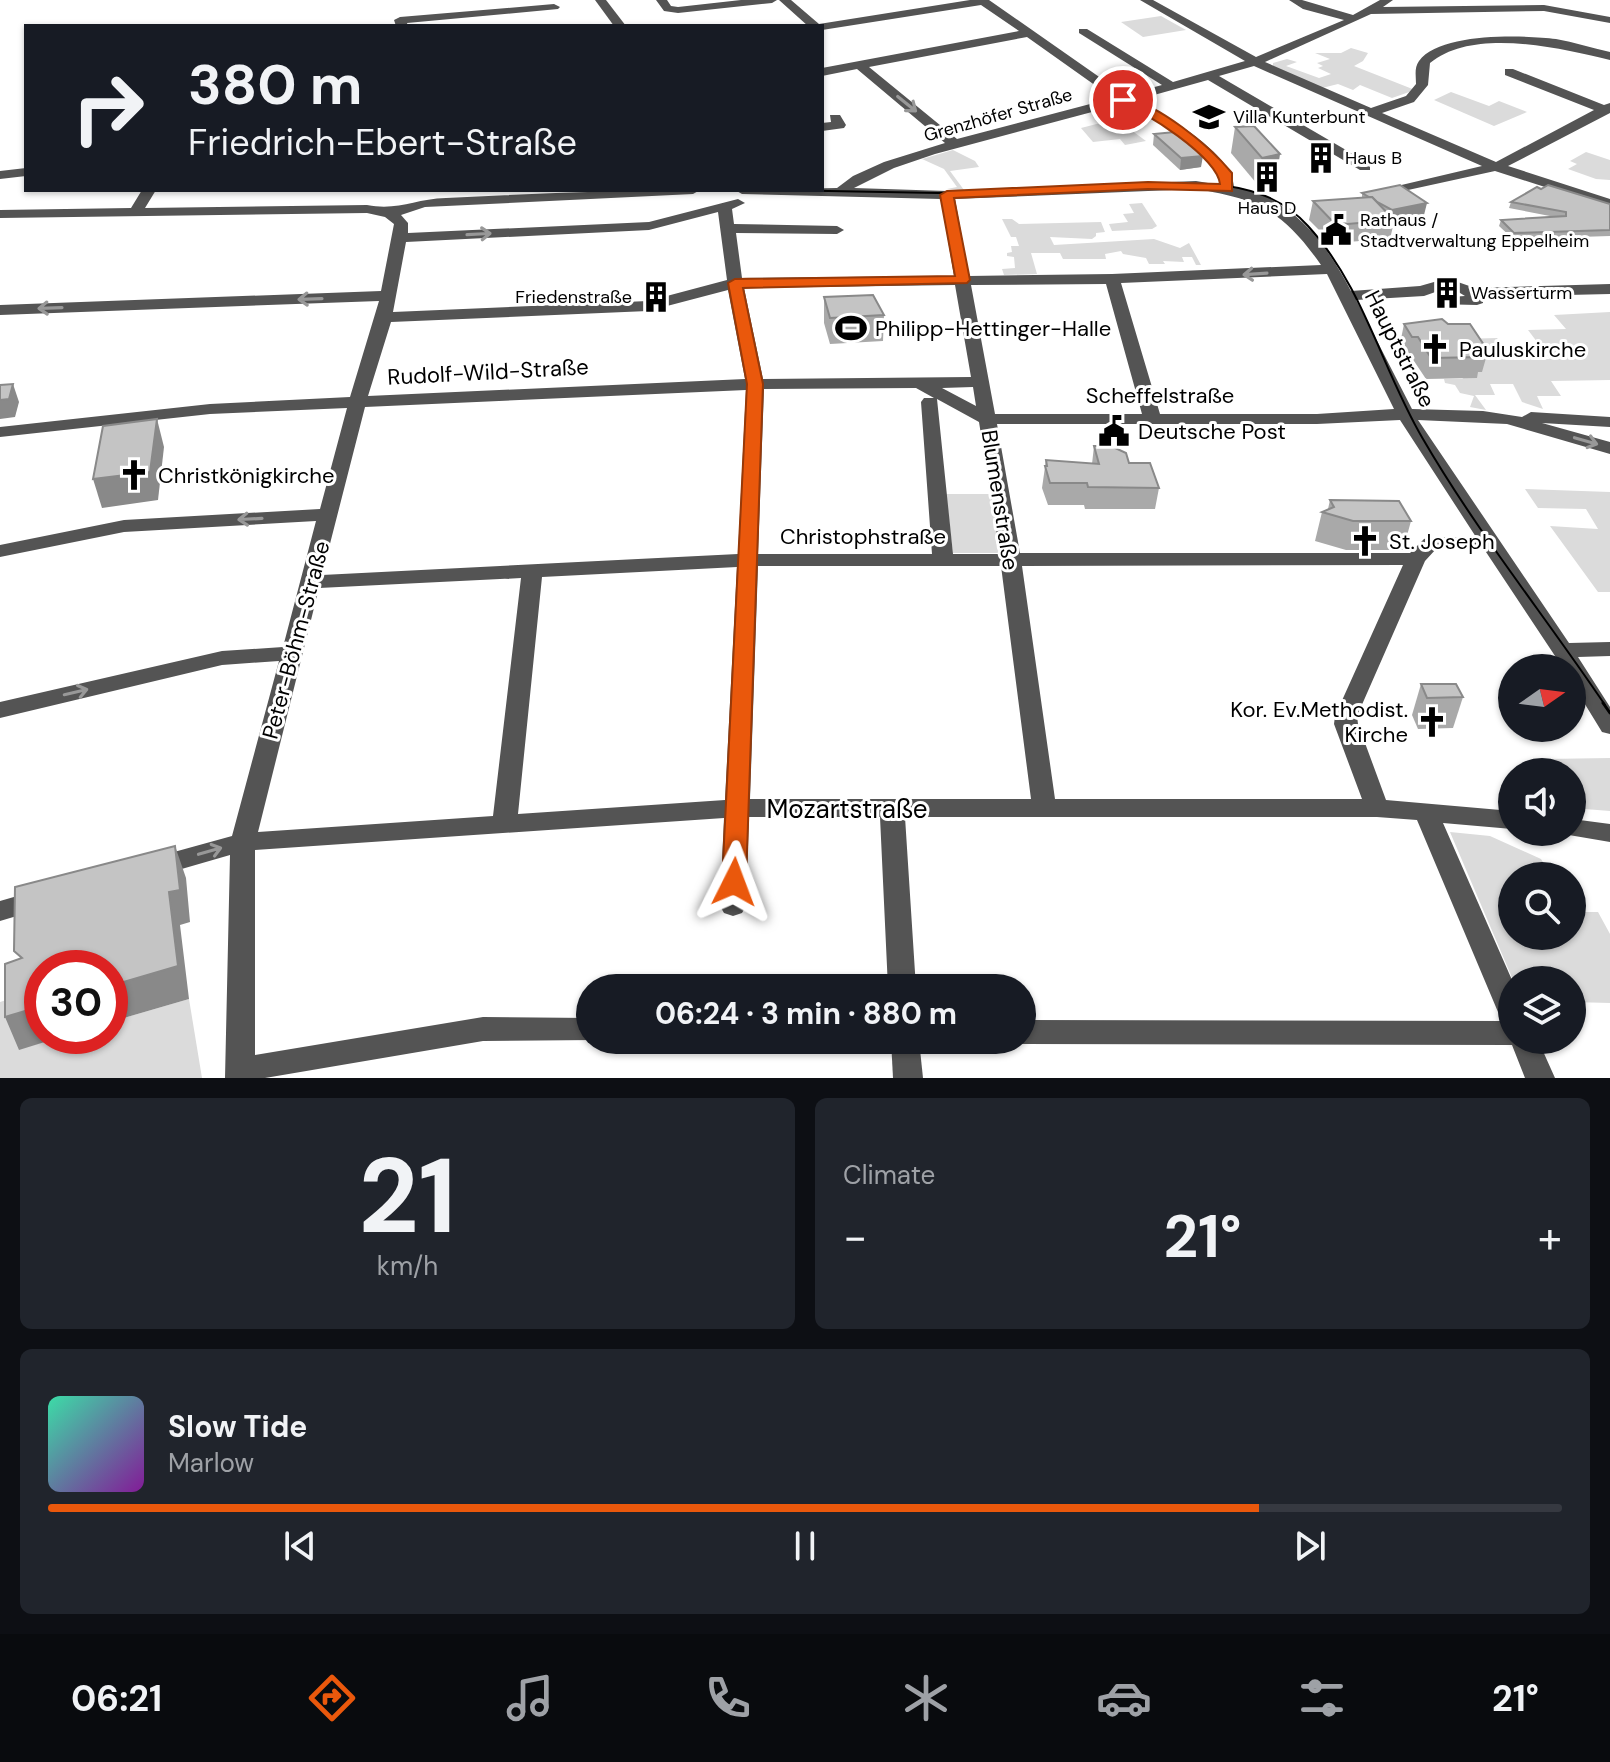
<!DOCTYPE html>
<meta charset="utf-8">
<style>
body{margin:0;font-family:"DM Sans",sans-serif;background:#20242c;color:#f1f3f6;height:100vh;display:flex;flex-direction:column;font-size:30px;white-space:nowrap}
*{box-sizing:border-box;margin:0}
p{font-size:26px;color:#9ea1a6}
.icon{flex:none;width:44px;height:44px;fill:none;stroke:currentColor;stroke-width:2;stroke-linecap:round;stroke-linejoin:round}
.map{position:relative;height:1078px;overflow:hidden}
.sheet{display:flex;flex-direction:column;gap:20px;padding:20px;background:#0d0f14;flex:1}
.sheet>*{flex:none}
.hud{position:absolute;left:24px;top:24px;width:800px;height:168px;border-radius:0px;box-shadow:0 2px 6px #0004;background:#171b24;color:#f1f3f6;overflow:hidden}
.needle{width:52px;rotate:76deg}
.tools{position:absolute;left:1498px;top:654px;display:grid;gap:16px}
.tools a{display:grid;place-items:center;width:88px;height:88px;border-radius:50%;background:#171b24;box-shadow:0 2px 6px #0004;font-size:40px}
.speed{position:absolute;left:24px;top:950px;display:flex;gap:16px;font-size:40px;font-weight:700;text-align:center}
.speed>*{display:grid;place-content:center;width:104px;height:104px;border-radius:50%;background:#171b24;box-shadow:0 2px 6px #0004;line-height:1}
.speed .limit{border:12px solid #d22;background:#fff;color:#111}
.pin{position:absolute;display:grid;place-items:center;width:68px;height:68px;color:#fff;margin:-34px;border:4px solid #fff;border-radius:50%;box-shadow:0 2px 8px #0007}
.me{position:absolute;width:88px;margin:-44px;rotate:3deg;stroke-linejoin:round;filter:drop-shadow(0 0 6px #0008)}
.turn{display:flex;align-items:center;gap:28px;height:168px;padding:0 32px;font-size:36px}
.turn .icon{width:104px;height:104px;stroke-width:2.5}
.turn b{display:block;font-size:56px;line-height:68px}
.big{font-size:60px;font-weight:700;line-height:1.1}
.sheet .tile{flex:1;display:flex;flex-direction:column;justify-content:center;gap:12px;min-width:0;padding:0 28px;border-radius:12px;background:#20242c}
.sheet .dial{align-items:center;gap:0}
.dial b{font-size:104px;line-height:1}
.song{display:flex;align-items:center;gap:24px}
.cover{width:96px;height:96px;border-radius:12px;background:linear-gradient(135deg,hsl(160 70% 55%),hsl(290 70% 35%))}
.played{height:8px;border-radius:4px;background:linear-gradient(90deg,#ea580c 80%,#363941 80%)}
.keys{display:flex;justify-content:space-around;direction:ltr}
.heat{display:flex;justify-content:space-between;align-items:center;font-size:44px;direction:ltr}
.sheet .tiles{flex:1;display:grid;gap:20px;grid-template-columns:1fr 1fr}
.tile:last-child{grid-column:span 2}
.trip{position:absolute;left:576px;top:974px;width:460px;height:80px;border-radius:40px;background:#171b24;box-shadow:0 2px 6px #0004;font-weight:700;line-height:80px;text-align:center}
.tabs{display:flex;height:128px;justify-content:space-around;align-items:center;background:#090b0e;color:#9ea1a6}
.tabs .icon{width:56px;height:56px}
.tabs .selected{color:#ea580c}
.tabs b{font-size:36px;color:#f1f3f6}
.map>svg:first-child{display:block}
.green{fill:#dbdbdb}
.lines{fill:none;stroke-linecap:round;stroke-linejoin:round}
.minor{fill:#545454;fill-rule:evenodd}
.tram-far1{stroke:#000;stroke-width:2}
.tram{stroke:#000;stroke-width:3}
.wall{fill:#a9a9a9}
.shaded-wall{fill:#898989}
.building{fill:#c4c4c4;stroke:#898989;stroke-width:2}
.oneway{stroke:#989898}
.route{fill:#ea580c;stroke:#983908;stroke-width:2}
.labels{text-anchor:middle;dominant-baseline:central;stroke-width:6;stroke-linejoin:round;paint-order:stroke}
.far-street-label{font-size:18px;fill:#000;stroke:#fff}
.far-poi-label{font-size:18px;fill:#000;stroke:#fff;text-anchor:start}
.poi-label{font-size:22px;fill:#000;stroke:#fff;text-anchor:start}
.street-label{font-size:22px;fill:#000;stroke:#fff}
.near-street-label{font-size:26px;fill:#000;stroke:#fff}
</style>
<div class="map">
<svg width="1610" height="1078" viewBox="0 0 1610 1078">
<rect width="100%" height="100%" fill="#fff"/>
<g class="green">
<polygon points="1161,16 1186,30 1143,37 1121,22"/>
<polygon points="1351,48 1368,53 1363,61 1354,66 1415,90 1392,98 1360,85 1353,90 1338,84 1322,88 1273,66 1273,63 1287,59 1297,62 1286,66 1319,78 1331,74 1318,68 1323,66 1317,63 1330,59 1315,53 1341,53"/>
<polygon points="1451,92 1489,106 1499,101 1527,112 1494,126 1434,100"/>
<polygon points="1116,119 1146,141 1125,145 1120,139 1093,142 1081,128"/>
<polygon points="953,150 975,161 979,167 950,171 964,190 947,189 957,187 944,169 922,159"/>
<polygon points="1586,152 1610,160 1610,180 1596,179 1568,169 1577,164 1570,161"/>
<polygon points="1142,203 1157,226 1152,229 1112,231 1109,224 1128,222 1123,214 1134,213 1129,204"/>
<polygon points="1002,219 1012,219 1019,224 1101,222 1105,232 1096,233 1096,236 1092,239 1050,237 1054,245 1154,239 1180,248 1189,243 1201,265 1196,265 1192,257 1182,257 1184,262 1163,261 1165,264 1149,264 1146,258 1123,254 1121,251 1105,254 1106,259 1063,259 1060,253 1031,253 1037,274 1004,275 1002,269 1015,268 1014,257 1007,256 1007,253 1012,252 1011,246 1019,246 1016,237 1011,237"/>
<polygon points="1610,312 1610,380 1551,381 1561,396 1537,396 1543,409 1522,402 1513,384 1490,384 1495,395 1475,395 1486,410 1470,407 1474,396 1460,393 1455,385 1445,383 1444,379 1462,379 1473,372 1482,372 1459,339 1497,338 1514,360 1550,359 1528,330 1566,329 1554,315"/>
<polygon points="1525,489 1610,492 1610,592 1598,592 1550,526 1598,529 1586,509 1538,508"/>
<polygon points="946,494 993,494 1003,553 953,553"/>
<polygon points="1610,758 1610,811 1572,808 1572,772 1551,772 1545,759"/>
<polygon points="1450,832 1490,836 1541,859 1551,876 1512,876 1512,936 1572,936 1572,912 1598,912 1610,934 1610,1003 1572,1002 1572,980 1513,980"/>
<polygon points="19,996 19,1049 64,1036 110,1036 110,1022 189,999 202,1078 0,1078 0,1002"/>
</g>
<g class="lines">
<g class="minor">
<polygon points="595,0 606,0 626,26 614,26"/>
<polygon points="656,0 667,0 671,6 678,7 741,0 777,0 772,3 678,13 664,11"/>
<path d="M779 0H791L819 24 970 0H989L1125 95 1162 85 1079 33V29H1087L1173 82 1245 61 1140 0H1153L1256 57 1344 20 1303 9 1289 0H1302L1353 15 1380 0H1393L1383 7 1544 5 1610 17V23L1544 11 1371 14 1265 62 1371 108 1406 96 1416 84C1416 76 1414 68 1419 61 1440 32 1524 35 1556 39 1574 42 1592 48 1610 52V60C1560 48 1473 27 1430 63L1428 85 1414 102 1382 113 1496 162 1594 110 1505 75V69H1513L1604 105 1610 103V113L1508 166 1610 199V208L1495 171 1376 197V191L1482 166 1254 66 1219 76 1370 164V170H1360L1208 80 1136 100C1163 113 1234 154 1234 187 1291 196 1326 243 1351 291L1420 286 1441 280 1455 281 1475 288 1610 284V294L1483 297V303L1477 305 1435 304V298L1465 296 1455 290H1441L1424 296 1356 300 1412 409 1483 411 1522 417 1531 412 1610 417V427L1542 423 1610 442V454L1507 424 1418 420 1569 643 1610 642V656L1578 657 1610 707V734L1602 732 1572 683V668H1563L1484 549H1436L1425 561 1357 716 1358 724 1386 800 1512 811V829L1443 823 1512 980V1040H1538L1555 1078H1525L1512 1045 1022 1044 1012 1040H1022V1020L1506 1021 1498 1012 1417 820 1377 817H905L916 988H888L880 817H749L746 906 742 913 733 916 724 913 720 906 724 818 255 850V1055L483 1017 590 1018V1040H595L483 1041 265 1078H225L230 855 154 877 145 874 141 867 145 860 232 836 279 661 222 665 0 718V702L222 651 283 647 316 521 124 532 0 557V545L124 520 320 509 347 408 210 414 0 437V427L210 404 350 397 379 301 0 315V305L381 291 394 224 385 217 367 213 0 218V210L131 208 142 190H156L145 208 367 205C398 211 414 199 446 198 530 194 615 190 700 190L693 194 425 207 401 215 408 223V233L649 222 738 199 745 203 732 209 734 224 837 226 844 230 837 234 736 233 742 278 954 276 941 199 742 194 735 190 837 188 853 176 884 162 945 143 857 69 822 76V68L1019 31 981 5 822 30V26H808ZM1027 37 1113 98 957 139 869 67ZM1122 104C1147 113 1218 156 1220 185L1196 181 947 191 854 188 894 168 935 154ZM1196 189C1259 199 1284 212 1321 265L1112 274 969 276 955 199ZM718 212 727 280 648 301 393 312 406 242 649 230ZM1327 274 1394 409 1317 414H1160L1121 283ZM1106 284 1142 414H995L971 285ZM955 285 971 377 763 379 744 288ZM728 290 745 379 368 396 391 322 648 311ZM973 387 976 406 942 388ZM916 388 934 398H924L921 402 932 554H758L764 389ZM746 390 738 554 322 575 365 407ZM937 399 979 422 1000 554H953ZM1400 420 1476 537H1431L1424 539 1410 553H1020L997 424H1317ZM1403 565 1335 716 1334 724 1362 799H1055L1022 566ZM758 566H1001L1031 799H750ZM737 567 725 800 518 814 542 577ZM521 578 493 816 258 832 319 588Z"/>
<polygon points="554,4 560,7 558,9 407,23 408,26 396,26 394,20 400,17"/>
<polygon points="830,115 840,115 846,125 844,128 822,131 822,123 831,122"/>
<polygon points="26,168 26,176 0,179 0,171"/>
<polygon points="1572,819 1610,824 1610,842 1563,834 1562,832 1572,832"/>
<polygon points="38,890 47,893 51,900 47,907 0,921 0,901"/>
<polygon points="891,1040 919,1040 923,1078 893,1078"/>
</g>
<path class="tram-far1" d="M774 190 938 193 1210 184C1248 187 1282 197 1308 226 1364 287 1382 370 1423 439 1477 532 1545 616 1605 705"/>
<polyline class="tram" points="1603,703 1610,713"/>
</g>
<g class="wall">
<polygon points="1254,126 1276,181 1257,184 1231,153 1235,127"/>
<polygon points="1154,134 1201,167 1180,170 1153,145"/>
<polygon points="1541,189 1610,204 1610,236 1513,239 1499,226 1501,220 1555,217 1509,208 1511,202"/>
<polygon points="1362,193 1424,215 1394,222 1390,239 1332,243 1309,220 1313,201 1362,198"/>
<polygon points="824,297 884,315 883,341 830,344 824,323"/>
<polygon points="1404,324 1448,324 1488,351 1482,372 1478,372 1477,378 1426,379 1412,358 1407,358 1400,344"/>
<polygon points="1094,446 1129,463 1159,488 1155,509 1085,509 1084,505 1048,505 1042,488 1046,460 1092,464"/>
<polygon points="1330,500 1411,521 1403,550 1346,550 1315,541 1322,512 1328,509"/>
<polygon points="1421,684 1463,697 1453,728 1418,729 1412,715"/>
</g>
<g class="shaded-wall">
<polygon points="1280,154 1276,181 1257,184 1262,158"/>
<polygon points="1203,156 1201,167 1180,170 1181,158"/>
<polygon points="1427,203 1424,215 1394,222 1394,220 1389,221 1392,210"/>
<polygon points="13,384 19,402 15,417 0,419 0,400"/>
<polygon points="157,419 164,447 158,500 102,508 93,479"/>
<polygon points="175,846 186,878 190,922 180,925 189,999 110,1022 110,986 169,892"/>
<polygon points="42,1006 42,1036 64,1036 19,1050 5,1017"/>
</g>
<g class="building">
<polygon points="1254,126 1280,154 1262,158 1235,127"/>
<polygon points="1175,132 1203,156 1181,158 1154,134"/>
<polygon points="1400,185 1427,203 1392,210 1377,202 1372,197 1369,197 1362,193"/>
<polygon points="1548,185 1610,204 1610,230 1514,233 1501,220 1566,216 1566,212 1511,202 1537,187 1541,189"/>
<polygon points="1372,197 1394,220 1336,225 1313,201"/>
<polygon points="873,295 884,315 830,318 824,297"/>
<polygon points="1442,319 1448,324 1470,324 1488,351 1479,351 1483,357 1431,358 1418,337 1412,337 1404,324"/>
<polygon points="13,384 9,399 0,400 0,385"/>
<polygon points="157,419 150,472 93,479 103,426"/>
<polygon points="1094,446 1111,446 1126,453 1129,463 1150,463 1159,488 1088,487 1087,483 1050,483 1045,466 1047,466 1046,460 1099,464"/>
<polygon points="1330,500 1399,501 1411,521 1353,521 1322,512 1334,507"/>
<polygon points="1421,684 1456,684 1463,697 1427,698"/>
<polygon points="175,846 180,890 169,892 178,966 110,986 110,968 42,968 42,1006 5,1017 5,964 22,958 14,951 15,887"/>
</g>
<defs><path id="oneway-shaft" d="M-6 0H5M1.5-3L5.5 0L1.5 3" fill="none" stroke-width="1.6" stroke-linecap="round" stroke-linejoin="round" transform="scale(2)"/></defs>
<g class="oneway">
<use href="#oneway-shaft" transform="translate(907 104) rotate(39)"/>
<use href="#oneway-shaft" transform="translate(479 234) rotate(-3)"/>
<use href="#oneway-shaft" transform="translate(1255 274) rotate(176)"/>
<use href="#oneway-shaft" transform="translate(310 299) rotate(178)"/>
<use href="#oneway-shaft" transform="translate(50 308) rotate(178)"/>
<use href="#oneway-shaft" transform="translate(1586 441) rotate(16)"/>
<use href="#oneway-shaft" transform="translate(250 519) rotate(177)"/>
<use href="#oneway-shaft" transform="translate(76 692) rotate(-13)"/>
<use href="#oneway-shaft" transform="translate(210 851) rotate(-16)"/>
</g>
<path class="route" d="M1123 96C1160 106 1207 143 1232 173V191L1148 189 954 198 970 280 967 283 743 288 763 384 746 882 742 888 734 891 726 888 722 882 747 384 728 283 735 279 955 276 940 195 947 191 1148 182 1220 184C1217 157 1144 110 1119 102V97Z"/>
<defs>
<symbol id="school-bare" viewBox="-9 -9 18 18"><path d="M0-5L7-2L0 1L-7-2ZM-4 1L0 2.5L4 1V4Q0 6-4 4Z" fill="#000" stroke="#fff" stroke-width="2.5" paint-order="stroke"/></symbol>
<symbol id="building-bare" viewBox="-9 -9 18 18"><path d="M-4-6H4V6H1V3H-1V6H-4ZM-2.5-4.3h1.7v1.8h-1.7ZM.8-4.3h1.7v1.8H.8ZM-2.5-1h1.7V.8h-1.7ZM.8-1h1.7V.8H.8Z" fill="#000" stroke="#fff" stroke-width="2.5" paint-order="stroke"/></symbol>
<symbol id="civic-bare" viewBox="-9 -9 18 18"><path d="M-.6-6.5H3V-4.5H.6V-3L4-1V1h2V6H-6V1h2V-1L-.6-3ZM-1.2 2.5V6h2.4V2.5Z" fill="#000" stroke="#fff" stroke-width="2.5" paint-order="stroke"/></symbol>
<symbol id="stadium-bare" viewBox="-9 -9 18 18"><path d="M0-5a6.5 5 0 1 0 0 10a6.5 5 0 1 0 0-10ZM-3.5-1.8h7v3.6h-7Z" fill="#000" stroke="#fff" stroke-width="2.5" paint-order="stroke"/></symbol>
<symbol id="church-bare" viewBox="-9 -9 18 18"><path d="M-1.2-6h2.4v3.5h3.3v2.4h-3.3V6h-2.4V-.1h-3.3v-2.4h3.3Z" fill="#000" stroke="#fff" stroke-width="2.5" paint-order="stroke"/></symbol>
</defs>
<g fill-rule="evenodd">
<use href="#school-bare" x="1187" y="95" width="44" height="44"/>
<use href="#building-bare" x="1299" y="136" width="44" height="44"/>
<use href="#building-bare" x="1245" y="155" width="44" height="44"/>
<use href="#civic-bare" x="1314" y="208" width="44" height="44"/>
<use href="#building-bare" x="1425" y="271" width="44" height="44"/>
<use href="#building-bare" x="634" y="275" width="44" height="44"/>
<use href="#stadium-bare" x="829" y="306" width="44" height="44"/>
<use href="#church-bare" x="1413" y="327" width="44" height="44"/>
<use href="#civic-bare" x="1092" y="409" width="44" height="44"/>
<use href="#church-bare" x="112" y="453" width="44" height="44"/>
<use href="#church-bare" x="1343" y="519" width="44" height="44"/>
<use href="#church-bare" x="1410" y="700" width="44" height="44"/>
</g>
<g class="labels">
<g class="far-street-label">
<text transform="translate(998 115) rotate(-16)">Grenzhöfer Straße</text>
</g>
<g class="far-poi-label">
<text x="1233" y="117">Villa Kunterbunt</text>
<text x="1345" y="158">Haus B</text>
<text x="1267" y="208" text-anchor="middle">Haus D</text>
<text x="1360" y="220">Rathaus /<tspan x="1360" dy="21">Stadtverwaltung Eppelheim</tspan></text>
<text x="1471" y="293">Wasserturm</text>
<text x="632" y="297" text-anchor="end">Friedenstraße</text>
</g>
<g class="poi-label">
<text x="875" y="328">Philipp-Hettinger-Halle</text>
<text x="1459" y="349">Pauluskirche</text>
<text x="1138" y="431">Deutsche Post</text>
<text x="158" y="475">Christkönigkirche</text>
<text x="1389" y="541">St. Joseph</text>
<text x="1408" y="709" text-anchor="end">Kor. Ev.Methodist.<tspan x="1408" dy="25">Kirche</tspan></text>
</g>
<g class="street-label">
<text transform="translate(1400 349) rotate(63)">Hauptstraße</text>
<text transform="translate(488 372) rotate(-3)">Rudolf-Wild-Straße</text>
<text x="1160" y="395">Scheffelstraße</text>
<text transform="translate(1000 500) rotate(81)">Blumenstraße</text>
<text x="863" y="536">Christophstraße</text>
<text transform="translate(296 640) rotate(-75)">Peter-Böhm-Straße</text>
</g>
<g class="near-street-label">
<text x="847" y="809">Mozartstraße</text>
</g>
</g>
</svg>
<div class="tools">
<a><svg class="needle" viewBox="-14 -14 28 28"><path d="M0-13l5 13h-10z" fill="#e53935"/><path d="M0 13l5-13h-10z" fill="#9ea1a6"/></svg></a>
<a><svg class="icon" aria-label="sound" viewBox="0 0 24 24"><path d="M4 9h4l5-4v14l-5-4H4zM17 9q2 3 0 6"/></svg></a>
<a><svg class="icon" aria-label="search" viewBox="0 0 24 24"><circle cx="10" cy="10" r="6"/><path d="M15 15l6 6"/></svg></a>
<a><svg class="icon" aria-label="layers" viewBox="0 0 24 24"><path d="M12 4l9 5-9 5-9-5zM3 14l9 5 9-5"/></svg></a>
</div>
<div class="speed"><div class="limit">30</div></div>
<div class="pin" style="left:1123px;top:100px;background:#d93025"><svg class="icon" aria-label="arrive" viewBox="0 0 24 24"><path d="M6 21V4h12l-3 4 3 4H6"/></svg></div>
<svg class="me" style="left:734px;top:882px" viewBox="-20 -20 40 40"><path d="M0-17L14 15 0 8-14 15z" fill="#ea580c" stroke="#fff" stroke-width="4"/></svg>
<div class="trip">06:24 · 3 min · 880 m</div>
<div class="hud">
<div class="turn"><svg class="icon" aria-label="right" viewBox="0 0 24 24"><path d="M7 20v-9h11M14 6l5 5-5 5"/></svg><div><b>380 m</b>Friedrich-Ebert-Straße</div></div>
</div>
</div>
<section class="sheet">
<div class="tiles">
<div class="tile dial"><b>21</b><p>km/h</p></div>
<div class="tile"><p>Climate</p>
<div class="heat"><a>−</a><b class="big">21°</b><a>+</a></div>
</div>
<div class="tile">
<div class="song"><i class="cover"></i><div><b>Slow Tide</b><p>Marlow</p></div></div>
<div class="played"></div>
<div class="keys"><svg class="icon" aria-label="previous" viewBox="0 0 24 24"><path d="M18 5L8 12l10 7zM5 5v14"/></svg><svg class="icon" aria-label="pause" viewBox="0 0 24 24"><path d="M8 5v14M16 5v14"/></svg><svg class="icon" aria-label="next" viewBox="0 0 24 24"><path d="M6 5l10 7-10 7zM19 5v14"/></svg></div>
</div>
</div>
</section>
<nav class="tabs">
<b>06:21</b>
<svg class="icon selected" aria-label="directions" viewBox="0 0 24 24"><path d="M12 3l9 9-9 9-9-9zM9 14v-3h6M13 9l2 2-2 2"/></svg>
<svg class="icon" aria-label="music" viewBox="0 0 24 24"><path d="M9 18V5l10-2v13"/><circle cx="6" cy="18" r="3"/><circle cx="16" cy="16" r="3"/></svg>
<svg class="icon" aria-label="phone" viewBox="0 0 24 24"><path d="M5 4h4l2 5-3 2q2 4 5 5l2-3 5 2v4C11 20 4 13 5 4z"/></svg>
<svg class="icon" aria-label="climate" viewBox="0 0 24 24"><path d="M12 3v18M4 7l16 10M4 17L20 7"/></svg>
<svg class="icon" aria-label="car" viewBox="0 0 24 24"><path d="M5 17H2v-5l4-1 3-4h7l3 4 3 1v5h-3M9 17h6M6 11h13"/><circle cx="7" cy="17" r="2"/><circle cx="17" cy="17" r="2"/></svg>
<svg class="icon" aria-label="filters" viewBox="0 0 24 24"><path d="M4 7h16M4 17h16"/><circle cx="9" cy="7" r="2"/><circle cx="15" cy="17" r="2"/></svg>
<b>21°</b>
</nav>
